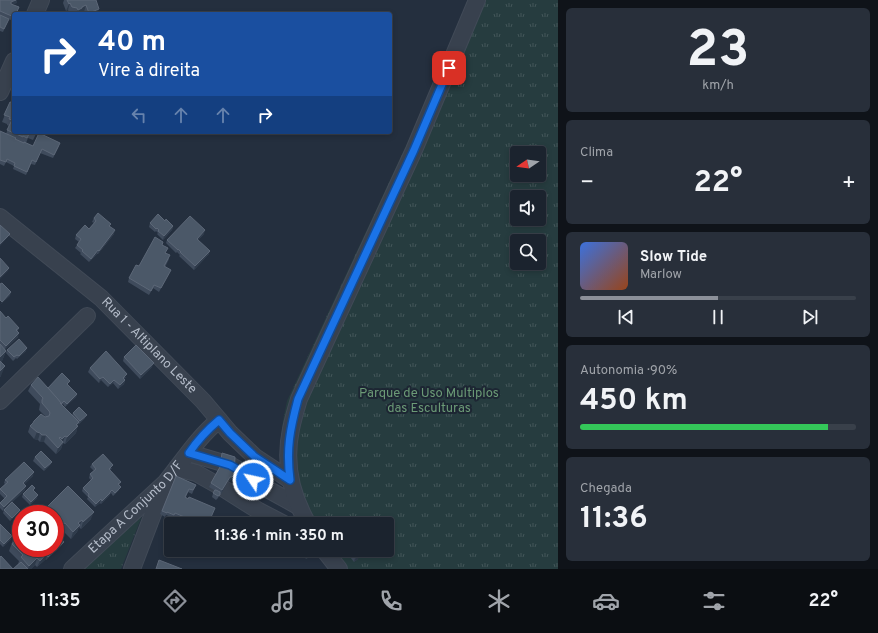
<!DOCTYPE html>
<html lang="pt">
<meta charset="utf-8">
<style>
body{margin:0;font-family:Overpass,sans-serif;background:#282f3a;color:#f1f3f6;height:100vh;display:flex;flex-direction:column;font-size:15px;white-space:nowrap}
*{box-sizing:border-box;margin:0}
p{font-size:13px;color:#a0a4aa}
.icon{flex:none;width:22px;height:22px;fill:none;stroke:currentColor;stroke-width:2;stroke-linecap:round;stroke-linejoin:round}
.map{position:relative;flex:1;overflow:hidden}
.drawer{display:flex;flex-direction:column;gap:8px;padding:8px;background:#0f1319;width:320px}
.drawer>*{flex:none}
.top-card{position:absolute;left:12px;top:12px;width:380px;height:122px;border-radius:4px;box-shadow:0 2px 6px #0003,0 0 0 1px #39404a;background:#1a4fa0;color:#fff;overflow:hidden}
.needle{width:26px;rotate:257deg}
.tools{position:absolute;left:510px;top:146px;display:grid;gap:8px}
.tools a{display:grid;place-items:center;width:36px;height:36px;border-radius:4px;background:#1b232e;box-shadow:0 2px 6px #0003,0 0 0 1px #39404a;font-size:20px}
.speed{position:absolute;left:12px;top:505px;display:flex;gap:8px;font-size:20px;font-weight:700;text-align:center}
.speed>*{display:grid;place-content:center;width:52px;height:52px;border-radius:50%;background:#1b232e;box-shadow:0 2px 6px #0003,0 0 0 1px #39404a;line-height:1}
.speed .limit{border:6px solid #d22;background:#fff;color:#111}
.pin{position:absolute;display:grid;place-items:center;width:34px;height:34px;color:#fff;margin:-17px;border-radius:8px;box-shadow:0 2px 6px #0006}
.me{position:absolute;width:44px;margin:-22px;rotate:304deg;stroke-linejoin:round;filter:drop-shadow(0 0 3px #0008)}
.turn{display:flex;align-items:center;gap:14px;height:84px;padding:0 20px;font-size:18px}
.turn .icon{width:52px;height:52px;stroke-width:2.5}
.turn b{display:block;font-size:28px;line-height:34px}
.lanes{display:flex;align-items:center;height:38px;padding:0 20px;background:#0003;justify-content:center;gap:20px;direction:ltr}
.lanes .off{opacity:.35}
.big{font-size:30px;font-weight:700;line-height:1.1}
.drawer .tile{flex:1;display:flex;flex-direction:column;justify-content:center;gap:6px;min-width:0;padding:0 14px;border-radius:6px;background:#282f3a}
.drawer .dial{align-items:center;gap:0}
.dial b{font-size:52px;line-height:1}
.song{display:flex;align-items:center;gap:12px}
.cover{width:48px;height:48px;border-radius:6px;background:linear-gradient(135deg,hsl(220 70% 55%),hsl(20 70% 35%))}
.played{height:4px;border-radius:2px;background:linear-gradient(90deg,#8c9099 50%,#39404a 50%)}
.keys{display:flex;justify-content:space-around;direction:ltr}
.heat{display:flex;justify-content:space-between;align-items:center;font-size:22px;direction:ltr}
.charge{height:6px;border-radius:3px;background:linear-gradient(90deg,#34c759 90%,#39404a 0)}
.trip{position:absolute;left:164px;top:517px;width:230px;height:40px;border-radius:4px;background:#1b232e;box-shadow:0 2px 6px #0003,0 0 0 1px #39404a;font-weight:700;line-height:40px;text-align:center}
.dock{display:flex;height:64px;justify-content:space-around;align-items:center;background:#0b0e12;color:#a0a4aa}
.dock .icon{width:28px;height:28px}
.dock .on{color:#8c9099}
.dock b{font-size:18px;color:#f1f3f6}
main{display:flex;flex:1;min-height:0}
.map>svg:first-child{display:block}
.park{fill:url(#park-tufts);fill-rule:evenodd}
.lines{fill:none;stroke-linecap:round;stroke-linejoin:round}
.minor-casing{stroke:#414a57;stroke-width:18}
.minor{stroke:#38414e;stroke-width:16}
.wall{fill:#3f4b5c}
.shaded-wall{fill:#2f3b4b}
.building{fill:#4b5868;stroke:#5c6777}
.route-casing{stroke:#114b97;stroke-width:10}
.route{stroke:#1a73e8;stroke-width:7}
.labels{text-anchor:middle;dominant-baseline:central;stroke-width:4;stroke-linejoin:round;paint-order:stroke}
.street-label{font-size:13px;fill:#b4bcc9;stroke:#1d2633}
.park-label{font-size:13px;fill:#6b9a76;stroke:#1d2633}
</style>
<main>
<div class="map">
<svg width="558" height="569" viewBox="0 0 558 569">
<defs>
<pattern id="park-tufts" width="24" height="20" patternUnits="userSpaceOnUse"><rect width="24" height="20" fill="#263c3f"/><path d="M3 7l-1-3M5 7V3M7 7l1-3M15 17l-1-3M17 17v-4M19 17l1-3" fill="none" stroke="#435659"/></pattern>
</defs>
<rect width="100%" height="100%" fill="#242f3e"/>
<g class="park">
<path d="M474 0H558V569H339L325 550H387V524H306L282 460 281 437 283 421 287 401ZM517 153H539V175H517ZM517 197H539V219H517ZM517 241H539V263H517Z"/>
<polygon points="142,516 121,569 82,569"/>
</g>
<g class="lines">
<defs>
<g id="minor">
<polyline points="35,14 41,0"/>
<polyline points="0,92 14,61"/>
<path id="s1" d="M0 217 101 298 203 401 230 433 255 457 290 480"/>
<polyline points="0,401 87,316"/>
<polyline points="189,453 230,465 246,474 260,485 298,506"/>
<polyline points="177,468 196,473 221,487 259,511 284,524"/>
<path d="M308 524C291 495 284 462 291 429 293 419 296 409 299 399L414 150 477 0"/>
<polyline points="324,550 339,569"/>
<path id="s2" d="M72 569 166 482C183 461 198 437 219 420"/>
<polyline points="132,569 164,485"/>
</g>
</defs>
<use href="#minor" class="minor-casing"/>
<use href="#minor" class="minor"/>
</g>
<g class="wall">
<polygon points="0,0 17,3 12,4 18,11 14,14 14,18 13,21 9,19 3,32 0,31"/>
<polygon points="64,0 96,0 97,14 84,14 84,12 80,13 80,14 71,14 69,13 68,10 66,11 63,3"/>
<polygon points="10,102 14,132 37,132 33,140 28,138 26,143 33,146 59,146 53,158 40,153 35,165 31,164 26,175 13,169 14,166 6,162 4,166 0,164 0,131 6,134 9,126 7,125 7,124 2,122"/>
<polygon points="94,218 110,226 114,234 98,254 97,254 89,262 80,254 81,253 75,248 79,242 75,239 76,235 89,229 94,223 92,222"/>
<polygon points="165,221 173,226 172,230 163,240 157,234 158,233 156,231 155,232 149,227 150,223"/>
<polygon points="204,234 198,240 209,254 194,270 179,256 180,255 177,252 176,253 166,243 167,240"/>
<polygon points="162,245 169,259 165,267 169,273 159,292 153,288 149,295 128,282 129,278 139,266"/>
<polygon points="0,311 6,318 19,328 17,332 18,337 5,349 6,351 2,361 1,362 1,376 0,377"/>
<polygon points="7,350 26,351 17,359 16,358 13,361 6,353"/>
<polygon points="124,357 152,367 140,379 123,361"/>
<polygon points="90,368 126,377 124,379 125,380 124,384 118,389 113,383 108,387 101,380 99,383 88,372"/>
<polygon points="31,385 48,388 68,385 77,394 76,397 65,407 63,404 62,405 72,415 73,413 85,418 79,424 78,424 76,433 65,444 63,443 61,449 56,454 44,442 40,442 38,440 34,439 28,432 30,426 46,417 39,410 40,404 28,391"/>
<polygon points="222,453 232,477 231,480 228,481 221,494 220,493 218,498 216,500 212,497 214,490 209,487 211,483 219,469 221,456"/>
<polygon points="35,457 52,462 50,465 44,471 33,461"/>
<polygon points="92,464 112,468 110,470 121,482 119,485 119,490 113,496 111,493 109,496 101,504 100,503 95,507 87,499 88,497 82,491 83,488 91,480 89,478 90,474 94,471 90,467"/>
<polygon points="33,476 24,484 25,490 8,506 19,513 10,521 3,513 4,510 3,511 0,508 0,503 5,499 0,494 0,489 5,484 4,483 5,480"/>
<polygon points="176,476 196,485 192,494 188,492 186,497 209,524 187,524 188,522 174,516 173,518 166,515 165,517 160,514"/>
<polygon points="34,491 37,498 30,505 22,497 23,494"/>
<polygon points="48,506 91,519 81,529 79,527 77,532 71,539 62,530 61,531 55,525 56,524 55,523 55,514 46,514 45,513"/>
<polygon points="0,524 12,536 11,539 3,547 0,544"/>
<polygon points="20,532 21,548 55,548 62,545 46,560 46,559 37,567 35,565 31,569 0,569 13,569 18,564 19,561 9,551 14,537"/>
<polygon points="304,550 312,552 311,556 306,559 303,553"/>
<polygon points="351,553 359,555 358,559 354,562 350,557"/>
</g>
<g class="shaded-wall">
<polygon points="16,0 17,0 17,3 10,5 11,2"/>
<polygon points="70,3 68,10 66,11 69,4"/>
<polygon points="86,5 84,12 80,13 80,14 76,14 78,10 82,7"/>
<polygon points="99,9 97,14 89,14 89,13"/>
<polygon points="173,226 172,230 163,240 164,236"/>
<polygon points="115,230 114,234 98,254 99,251"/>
<polygon points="205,230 204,234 196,242 197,239"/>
<polygon points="10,234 8,237 0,246 0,244"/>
<polygon points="98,250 97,254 89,262 91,259"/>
<polygon points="210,251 209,254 194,270 195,266"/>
<polygon points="9,268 8,271 0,279 0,277"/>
<polygon points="11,292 10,296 0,305 2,302"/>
<polygon points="19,333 18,337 5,350 6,346"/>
<polygon points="27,348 26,351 17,359 19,356"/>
<polygon points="6,351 2,361 0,363 0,357"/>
<polygon points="154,363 152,367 140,379 141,375"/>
<polygon points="5,366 1,376 0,377 0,371"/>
<polygon points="103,377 99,383 100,379"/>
<polygon points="114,380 113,383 108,387 110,384"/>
<polygon points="125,380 124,384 118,389 120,385"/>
<polygon points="77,394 76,397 65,407 67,404"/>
<polygon points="87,415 85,418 79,424 80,421"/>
<polygon points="79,422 76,433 65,444 67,437"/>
<polygon points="37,432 40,433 38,440 34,439"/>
<polygon points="42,435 46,435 44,442 40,442"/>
<polygon points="65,436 63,442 59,446 62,439"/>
<polygon points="63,442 61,449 56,454 58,448"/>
<polygon points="52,462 50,465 44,471 45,468"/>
<polygon points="34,472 33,476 22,487 23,483"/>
<polygon points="234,474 231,480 228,481 221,494 222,490 230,477"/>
<polygon points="26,486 25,490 3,511 4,507"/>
<polygon points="112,490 109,496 101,504 102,501"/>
<polygon points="38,495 37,498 30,505 31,502"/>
<polygon points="101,499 100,503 95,507 96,504"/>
<polygon points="20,510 19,513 10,521 12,518"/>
<polygon points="94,512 91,519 81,529 83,522"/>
<polygon points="82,520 77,532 71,539 73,532 78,523"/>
<polygon points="65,523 62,530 61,531 63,524"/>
<polygon points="12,536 11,539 3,547 4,544"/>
<polygon points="64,542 62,545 46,560 48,557"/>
<polygon points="48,552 46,559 37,567 40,561"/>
<polygon points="312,552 311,556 306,559 308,555"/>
<polygon points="359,555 358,559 354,562 355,558"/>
<polygon points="37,558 35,565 31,569 28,569 29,566"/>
</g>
<g class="building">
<polygon points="0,0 16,0 11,2 11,4 19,7 16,14 14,14 14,17 0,11"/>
<polygon points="67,0 96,0 99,9 89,13 86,5 82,7 82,8 78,10 77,8 72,7 70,3 69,4"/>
<polygon points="0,15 9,19 4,29 0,27"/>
<polygon points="12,100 14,101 14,104 11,102"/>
<polygon points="10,102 14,104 14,132 30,132 27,138 23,136 23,137 7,130 12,120 9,119 10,117 4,115"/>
<polygon points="0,131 16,138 15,139 24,143 24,142 33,146 39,133 60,143 54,155 42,149 36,162 32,160 27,172 14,166 15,163 7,159 6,162 0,160"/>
<polygon points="98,213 111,224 109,226 115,230 99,251 98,250 91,259 82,251 83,250 77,245 81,239 76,235 85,225 89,229 96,221 94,218"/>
<polygon points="158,214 165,221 166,219 173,226 164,236 158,231 159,230 157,228 156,229 150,223"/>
<polygon points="190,216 205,230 197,239 210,251 195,266 180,252 181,252 178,249 178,250 167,240"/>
<polygon points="0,225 10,234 0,244"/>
<polygon points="155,237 163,242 162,245 168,248 165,253 170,255 164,266 171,270 161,288 154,285 151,291 129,278 136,265 139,266"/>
<polygon points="0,258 9,268 0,277"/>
<polygon points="2,283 11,292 2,302 0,300 0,284"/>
<polygon points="0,311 6,318 8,316 19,328 16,330 19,333 6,346 0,340"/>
<polygon points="19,339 27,348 19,356 17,355 14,357 7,350"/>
<polygon points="0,344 6,351 0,357"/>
<polygon points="136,345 154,363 141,375 124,357"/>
<polygon points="106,351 127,374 123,378 125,380 120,385 114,380 110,384 103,377 100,379 90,368"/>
<polygon points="0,361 5,366 0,371"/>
<polygon points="62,373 70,381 67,384 77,394 67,404 64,401 61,404 61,403 48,388"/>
<polygon points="38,377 57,398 61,403 60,403 79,422 76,425 78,426 67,437 65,436 62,439 60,437 59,438 63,442 58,448 46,435 42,435 40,433 37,432 30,426 33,423 34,421 41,414 45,417 49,416 50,413 49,411 42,403 42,400 43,398 31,385"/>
<polygon points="79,407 87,415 80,421 73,413"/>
<polygon points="41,451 52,462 45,468 35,457"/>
<polygon points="222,453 235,457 234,474 232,477 230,477 222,490 211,483 220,467"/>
<polygon points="103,454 113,465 109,469 121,482 118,484 121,487 115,493 112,490 110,492 110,493 102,501 101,499 96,504 88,496 89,494 83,488 93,478 90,474 96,469 92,464"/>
<polygon points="24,462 34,472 23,483 26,486 4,507 0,503 7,496 0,489 8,482 5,480"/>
<polygon points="176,476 196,485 193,490 189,489 185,497 188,499 189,497 215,508 208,524 201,524 197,522 196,524 188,524 188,523 189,519 175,513 174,515 167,512 167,513 162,511"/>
<polygon points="32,485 35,488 33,490 38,495 31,502 23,494"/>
<polygon points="68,486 94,512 83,522 82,520 78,523 80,525 73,532 65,523 63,524 58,518 59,517 48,506"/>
<polygon points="215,490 216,490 220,492 220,495 218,496 213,493"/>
<polygon points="12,502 20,510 12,518 4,510"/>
<polygon points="0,524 12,536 4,544 0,540"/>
<polygon points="20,532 21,533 21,548 36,548 37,550 39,548 44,548 48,552 40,561 37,558 29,566 21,557 23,555 12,544 16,539 14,537"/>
<polygon points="55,532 64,542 48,557 47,556 48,552 44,548 55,548"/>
<polygon points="304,550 310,550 312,552 308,555"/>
<polygon points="355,550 359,555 355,558 351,553"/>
<polygon points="1,556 13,569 21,562 28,569 0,569 0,557"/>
<polygon points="159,560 182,569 156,569"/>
</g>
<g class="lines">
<defs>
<path id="route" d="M253 480 246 474 230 465 189 453C197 441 207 430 219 420L230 433 255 457 290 480C286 449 290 429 298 399L414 150 449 68"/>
</defs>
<use href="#route" class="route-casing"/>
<use href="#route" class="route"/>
</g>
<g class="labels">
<g class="street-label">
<text stroke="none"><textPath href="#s1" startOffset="197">Rua 1 - Altiplano Leste</textPath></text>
<text stroke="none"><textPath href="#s2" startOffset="89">Etapa A Conjunto D/F</textPath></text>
</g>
<g class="park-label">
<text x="429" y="394">Parque de Uso Multiplos<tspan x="429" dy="15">das Esculturas</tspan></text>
</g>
</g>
</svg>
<div class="tools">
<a><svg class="needle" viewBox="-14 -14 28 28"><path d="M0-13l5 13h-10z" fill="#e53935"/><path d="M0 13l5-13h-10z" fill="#a0a4aa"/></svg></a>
<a><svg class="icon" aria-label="sound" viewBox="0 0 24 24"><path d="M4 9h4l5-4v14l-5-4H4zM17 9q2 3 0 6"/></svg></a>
<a><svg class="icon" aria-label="search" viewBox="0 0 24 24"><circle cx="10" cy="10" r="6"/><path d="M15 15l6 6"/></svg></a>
</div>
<div class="speed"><div class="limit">30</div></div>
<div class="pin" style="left:449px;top:68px;background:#d93025"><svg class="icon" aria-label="arrive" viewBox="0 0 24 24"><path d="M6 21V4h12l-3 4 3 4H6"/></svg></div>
<svg class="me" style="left:253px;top:480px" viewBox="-20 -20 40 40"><circle r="17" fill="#1a73e8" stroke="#fff" stroke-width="3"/><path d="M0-11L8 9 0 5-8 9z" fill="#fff"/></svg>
<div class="trip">11:36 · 1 min · 350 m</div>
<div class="top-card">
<div class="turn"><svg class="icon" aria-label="right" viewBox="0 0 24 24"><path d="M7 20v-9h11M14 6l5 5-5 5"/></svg><div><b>40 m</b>Vire à direita</div></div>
<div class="lanes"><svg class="icon off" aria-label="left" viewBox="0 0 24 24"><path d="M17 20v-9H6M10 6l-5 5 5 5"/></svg><svg class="icon off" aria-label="ahead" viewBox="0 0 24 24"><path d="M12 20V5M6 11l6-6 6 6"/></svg><svg class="icon off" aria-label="ahead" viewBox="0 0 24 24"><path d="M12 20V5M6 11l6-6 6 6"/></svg><svg class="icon" aria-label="right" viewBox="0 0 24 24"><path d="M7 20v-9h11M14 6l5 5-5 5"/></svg></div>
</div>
</div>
<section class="drawer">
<div class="tile dial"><b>23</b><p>km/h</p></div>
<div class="tile"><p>Clima</p>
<div class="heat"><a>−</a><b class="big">22°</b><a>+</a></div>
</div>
<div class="tile">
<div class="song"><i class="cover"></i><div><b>Slow Tide</b><p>Marlow</p></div></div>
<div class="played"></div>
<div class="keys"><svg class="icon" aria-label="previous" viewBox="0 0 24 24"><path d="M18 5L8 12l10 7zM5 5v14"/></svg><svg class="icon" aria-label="pause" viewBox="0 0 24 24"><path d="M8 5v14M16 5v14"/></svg><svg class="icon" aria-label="next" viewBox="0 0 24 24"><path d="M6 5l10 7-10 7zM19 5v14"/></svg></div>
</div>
<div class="tile"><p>Autonomia · 90%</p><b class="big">450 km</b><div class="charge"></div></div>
<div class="tile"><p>Chegada</p><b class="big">11:36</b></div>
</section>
</main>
<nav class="dock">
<b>11:35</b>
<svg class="icon on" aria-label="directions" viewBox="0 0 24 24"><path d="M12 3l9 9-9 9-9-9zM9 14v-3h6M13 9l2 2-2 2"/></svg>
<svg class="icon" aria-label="music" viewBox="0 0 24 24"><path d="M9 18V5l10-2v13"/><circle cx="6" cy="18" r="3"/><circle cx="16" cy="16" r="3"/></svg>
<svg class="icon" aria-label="phone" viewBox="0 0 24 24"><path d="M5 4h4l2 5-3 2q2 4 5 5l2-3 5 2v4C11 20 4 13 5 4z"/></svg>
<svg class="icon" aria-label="climate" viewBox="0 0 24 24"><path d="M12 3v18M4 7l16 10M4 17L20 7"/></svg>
<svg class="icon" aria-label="car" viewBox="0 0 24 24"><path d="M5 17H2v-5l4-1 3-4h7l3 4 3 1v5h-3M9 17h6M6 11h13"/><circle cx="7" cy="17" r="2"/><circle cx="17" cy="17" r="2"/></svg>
<svg class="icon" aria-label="filters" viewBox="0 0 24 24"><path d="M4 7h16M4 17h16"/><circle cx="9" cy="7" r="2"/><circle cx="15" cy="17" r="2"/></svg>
<b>22°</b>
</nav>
